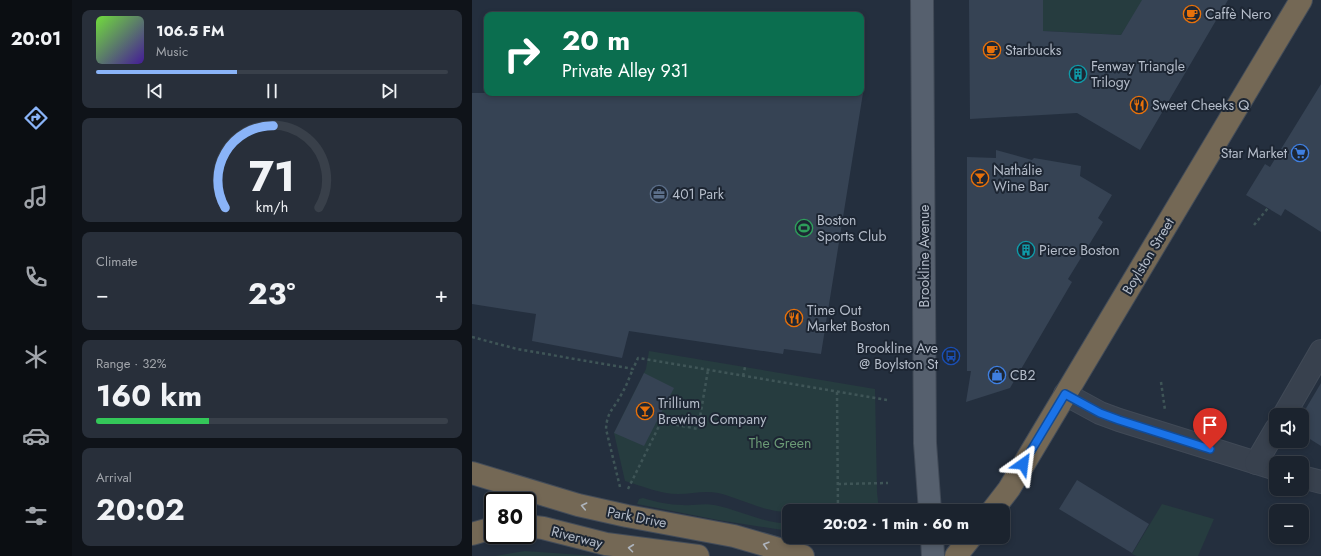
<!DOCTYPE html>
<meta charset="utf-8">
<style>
body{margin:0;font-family:Jost,sans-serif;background:#282f3a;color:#f1f3f6;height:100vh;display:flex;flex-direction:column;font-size:15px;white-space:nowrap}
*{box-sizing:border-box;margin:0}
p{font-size:13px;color:#a0a4aa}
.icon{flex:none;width:22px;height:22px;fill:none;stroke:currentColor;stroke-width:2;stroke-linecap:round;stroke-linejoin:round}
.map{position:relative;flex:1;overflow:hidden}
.details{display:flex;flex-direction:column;gap:10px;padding:10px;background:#0f1319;width:400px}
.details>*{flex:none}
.guide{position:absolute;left:12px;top:12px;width:380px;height:84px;border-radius:8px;box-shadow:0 2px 6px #0003,0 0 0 1px #39404a;background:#0b6e4f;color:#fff;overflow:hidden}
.buttons{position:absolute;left:797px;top:408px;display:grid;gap:8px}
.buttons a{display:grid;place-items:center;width:40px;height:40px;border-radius:8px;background:#1b232e;box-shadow:0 2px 6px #0003,0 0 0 1px #39404a;font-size:20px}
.speed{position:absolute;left:12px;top:492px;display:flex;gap:8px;font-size:20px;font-weight:700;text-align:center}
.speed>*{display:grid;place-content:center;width:52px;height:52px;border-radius:50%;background:#1b232e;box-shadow:0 2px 6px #0003,0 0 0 1px #39404a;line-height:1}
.speed .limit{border:2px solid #111;border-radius:6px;background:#fff;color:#111}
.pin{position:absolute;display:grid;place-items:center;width:34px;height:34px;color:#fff;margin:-41px -17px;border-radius:50% 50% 50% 0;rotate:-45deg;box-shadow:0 0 4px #0007}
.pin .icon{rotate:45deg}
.me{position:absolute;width:44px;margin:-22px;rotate:31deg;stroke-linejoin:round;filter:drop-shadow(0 0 3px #0008)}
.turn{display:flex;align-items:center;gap:14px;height:84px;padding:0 12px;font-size:18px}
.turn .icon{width:52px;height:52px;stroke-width:2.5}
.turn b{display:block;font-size:28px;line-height:34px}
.big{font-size:30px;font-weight:700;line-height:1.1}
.details .widget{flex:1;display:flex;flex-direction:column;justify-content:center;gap:6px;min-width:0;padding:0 14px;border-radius:8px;background:#282f3a}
.details .dial{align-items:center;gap:0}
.dial svg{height:104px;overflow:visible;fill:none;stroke:#39404a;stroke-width:7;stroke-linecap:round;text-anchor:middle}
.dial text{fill:#f1f3f6;stroke:none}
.song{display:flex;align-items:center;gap:12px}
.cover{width:48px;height:48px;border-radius:6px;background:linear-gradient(135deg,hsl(100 70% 55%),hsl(260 70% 35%))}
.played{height:4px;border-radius:2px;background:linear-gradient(90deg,#8ab4f8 40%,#39404a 40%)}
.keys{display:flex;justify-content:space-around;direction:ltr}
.heat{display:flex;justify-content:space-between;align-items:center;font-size:22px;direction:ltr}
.charge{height:6px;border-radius:3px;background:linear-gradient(90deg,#34c759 32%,#39404a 0)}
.trip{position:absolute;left:310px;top:504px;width:228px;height:40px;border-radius:8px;background:#1b232e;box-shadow:0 2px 6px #0003,0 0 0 1px #39404a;font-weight:700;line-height:40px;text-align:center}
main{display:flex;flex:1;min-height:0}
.tabs{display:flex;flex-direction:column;width:72px;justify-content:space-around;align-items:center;background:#0b0e12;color:#a0a4aa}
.tabs .icon{width:28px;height:28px}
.tabs .on{color:#8ab4f8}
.tabs b{font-size:18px;color:#f1f3f6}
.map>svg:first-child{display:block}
.green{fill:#263c3f}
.building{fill:#364354}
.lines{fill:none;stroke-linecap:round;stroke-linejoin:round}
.minor-casing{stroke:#414a57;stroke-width:24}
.major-casing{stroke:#414a57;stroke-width:24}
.highway-casing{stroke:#434c59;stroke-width:24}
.path{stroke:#3f5557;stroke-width:2.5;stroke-dasharray:3 3;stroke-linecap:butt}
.minor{stroke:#38414e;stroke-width:22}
.major{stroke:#56606e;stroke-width:22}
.highway{stroke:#746855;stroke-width:22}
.oneway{stroke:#aeb4bd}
.route-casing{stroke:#114b97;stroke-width:10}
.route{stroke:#1a73e8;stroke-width:7}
.labels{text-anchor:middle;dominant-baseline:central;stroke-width:4;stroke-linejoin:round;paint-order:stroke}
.poi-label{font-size:14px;fill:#b4bcc9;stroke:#1d2633;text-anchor:start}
.street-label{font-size:14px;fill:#b4bcc9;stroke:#1d2633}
.park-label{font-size:14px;fill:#6b9a76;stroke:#1d2633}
</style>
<main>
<nav class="tabs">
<b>20:01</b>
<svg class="icon on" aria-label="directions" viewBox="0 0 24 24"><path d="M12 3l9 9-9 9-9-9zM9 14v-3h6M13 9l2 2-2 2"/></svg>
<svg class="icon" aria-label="music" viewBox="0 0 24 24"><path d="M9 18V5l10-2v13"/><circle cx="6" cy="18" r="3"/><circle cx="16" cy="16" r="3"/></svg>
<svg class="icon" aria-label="phone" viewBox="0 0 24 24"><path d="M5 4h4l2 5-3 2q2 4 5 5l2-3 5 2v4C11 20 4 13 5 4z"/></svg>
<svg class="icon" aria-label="climate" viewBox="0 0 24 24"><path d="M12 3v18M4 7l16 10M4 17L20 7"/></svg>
<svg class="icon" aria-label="car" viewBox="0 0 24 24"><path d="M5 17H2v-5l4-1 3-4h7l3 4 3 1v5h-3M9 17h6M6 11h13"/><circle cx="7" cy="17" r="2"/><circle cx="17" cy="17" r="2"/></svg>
<svg class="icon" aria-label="filters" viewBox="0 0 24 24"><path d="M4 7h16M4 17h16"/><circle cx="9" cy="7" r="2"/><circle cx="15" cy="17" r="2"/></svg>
</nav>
<section class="details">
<div class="widget">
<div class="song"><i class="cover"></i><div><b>106.5 FM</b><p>Music</p></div></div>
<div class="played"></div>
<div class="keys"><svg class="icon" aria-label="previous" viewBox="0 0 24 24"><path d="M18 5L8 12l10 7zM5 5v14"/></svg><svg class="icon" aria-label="pause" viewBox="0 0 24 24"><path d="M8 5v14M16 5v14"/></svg><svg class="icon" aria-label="next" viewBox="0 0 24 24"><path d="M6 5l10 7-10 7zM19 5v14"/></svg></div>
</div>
<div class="widget dial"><svg viewBox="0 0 100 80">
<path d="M14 69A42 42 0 1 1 86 69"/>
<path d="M14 69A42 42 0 0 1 51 6" stroke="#8ab4f8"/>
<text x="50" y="56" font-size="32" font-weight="700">71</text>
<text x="50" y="72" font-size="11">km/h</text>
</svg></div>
<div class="widget"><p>Climate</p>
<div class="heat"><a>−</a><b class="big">23°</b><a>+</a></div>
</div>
<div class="widget"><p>Range · 32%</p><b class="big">160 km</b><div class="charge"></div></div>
<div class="widget"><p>Arrival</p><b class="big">20:02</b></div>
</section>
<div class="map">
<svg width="849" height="556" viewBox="0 0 849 556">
<rect width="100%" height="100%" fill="#242f3e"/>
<g class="green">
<polygon points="571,0 671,0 649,35 571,31"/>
<path d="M177 351 403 389 405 492 407 511H317V512C291 512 271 499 246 493 233 490 220 494 206 494 189 494 170 486 153 481L142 433 174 369Z"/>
<path d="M171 498C184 502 197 505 211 505 221 506 231 503 242 505 268 510 290 523 317 524V531L246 520 165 504 167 499Z"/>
<polygon points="690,504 742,519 726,556 665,556 660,554"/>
<polygon points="53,551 124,556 23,556"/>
</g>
<g class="building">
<polygon points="497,0 571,0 571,31 649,35 670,0 756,0 668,150 605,113 498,119"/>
<polygon points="849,84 849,232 813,209 809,216 774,195 793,164 798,167"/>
<polygon points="0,93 391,93 349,354 312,349 311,354 157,331 150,358 60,341 64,314 0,304"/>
<polygon points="524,150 560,160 562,158 609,166 608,176 640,195 626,218 631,222 596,279 600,282 538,388 494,402 499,371 495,371 495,157 524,158"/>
<polygon points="172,373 202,388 172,446 142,433"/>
<polygon points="849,383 849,446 830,434 830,415"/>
<polygon points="605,480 677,524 660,553 587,509"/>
</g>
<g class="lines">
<defs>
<g id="minor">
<polyline points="593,394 628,413 647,420 804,469"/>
<polyline points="812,415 849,351"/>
<polyline points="784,463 804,429"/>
<polyline points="830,477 849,482"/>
</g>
<g id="major">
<polyline points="450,0 453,443 458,511"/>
<polyline points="460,537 461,556"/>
</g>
<g id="highway">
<polyline points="0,473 106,505 155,516 262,536 331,556"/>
<polyline points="520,511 537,489 829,0"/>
<polyline points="55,526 71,528 134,544 226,556"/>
<polyline points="0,534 21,528"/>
<polyline points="484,556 499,537"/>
</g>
</defs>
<use href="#minor" class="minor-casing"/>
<use href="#major" class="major-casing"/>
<use href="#highway" class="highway-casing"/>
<g class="path">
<polyline points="782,225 796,208"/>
<polyline points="0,337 45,349 161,369 166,358 415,400"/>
<polyline points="271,376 273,367"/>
<polyline points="689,382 693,410"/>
<polyline points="365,392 366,511"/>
<polyline points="366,484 416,483"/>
<path d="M148 487 134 429C135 411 142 409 149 395 154 387 157 378 161 369"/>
<polyline points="156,489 189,422 226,429 236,370"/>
</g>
<use href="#minor" class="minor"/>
<use href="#major" class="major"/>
<use href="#highway" class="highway"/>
</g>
<defs><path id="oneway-chevron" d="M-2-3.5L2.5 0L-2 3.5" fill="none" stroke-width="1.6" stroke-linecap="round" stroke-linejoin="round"/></defs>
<g class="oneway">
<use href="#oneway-chevron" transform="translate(112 506) rotate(-167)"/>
<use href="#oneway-chevron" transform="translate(294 545) rotate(-164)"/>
<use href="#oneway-chevron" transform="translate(159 548) rotate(-173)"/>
</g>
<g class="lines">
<defs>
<polyline id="route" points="551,464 593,394 628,413 647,420 738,449"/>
</defs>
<use href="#route" class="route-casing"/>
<use href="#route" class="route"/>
</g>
<defs>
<symbol id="cafe-ring" viewBox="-11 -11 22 22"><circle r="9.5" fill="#1d2633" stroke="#e8710a" stroke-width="1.5"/><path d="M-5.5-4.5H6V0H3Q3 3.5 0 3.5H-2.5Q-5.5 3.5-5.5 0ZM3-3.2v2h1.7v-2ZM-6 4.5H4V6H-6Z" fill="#e8710a"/></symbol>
<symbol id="building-ring" viewBox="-11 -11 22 22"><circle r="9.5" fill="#1d2633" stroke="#0f9aa8" stroke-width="1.5"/><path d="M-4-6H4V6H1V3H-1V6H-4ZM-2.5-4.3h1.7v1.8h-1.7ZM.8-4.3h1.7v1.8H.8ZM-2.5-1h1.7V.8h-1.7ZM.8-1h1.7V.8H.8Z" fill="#0f9aa8"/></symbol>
<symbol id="restaurant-ring" viewBox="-11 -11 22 22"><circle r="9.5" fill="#1d2633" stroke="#e8710a" stroke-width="1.5"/><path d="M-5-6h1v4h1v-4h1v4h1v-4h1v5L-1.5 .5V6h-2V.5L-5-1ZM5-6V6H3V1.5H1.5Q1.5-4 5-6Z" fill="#e8710a"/></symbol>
<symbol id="supermarket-ring" viewBox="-11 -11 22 22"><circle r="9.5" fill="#1d2633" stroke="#3f7fe0" stroke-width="1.5"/><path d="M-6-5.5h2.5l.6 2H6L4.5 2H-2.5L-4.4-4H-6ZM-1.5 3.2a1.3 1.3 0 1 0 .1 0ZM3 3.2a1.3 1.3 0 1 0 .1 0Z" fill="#3f7fe0"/></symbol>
<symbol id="bar-ring" viewBox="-11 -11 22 22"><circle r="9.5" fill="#1d2633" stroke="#e8710a" stroke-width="1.5"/><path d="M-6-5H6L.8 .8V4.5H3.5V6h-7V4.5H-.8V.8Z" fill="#e8710a"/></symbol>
<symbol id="office-ring" viewBox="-11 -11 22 22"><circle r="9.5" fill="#1d2633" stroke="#5c6f8a" stroke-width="1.5"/><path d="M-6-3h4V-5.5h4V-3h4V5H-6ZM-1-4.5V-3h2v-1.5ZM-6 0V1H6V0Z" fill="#5c6f8a"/></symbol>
<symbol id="stadium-ring" viewBox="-11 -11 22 22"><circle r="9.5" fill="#1d2633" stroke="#2e9e5b" stroke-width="1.5"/><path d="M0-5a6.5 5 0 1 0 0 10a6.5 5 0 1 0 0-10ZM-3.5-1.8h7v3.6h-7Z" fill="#2e9e5b"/></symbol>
<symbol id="bus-ring" viewBox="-11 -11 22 22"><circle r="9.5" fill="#1d2633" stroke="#1a4fb4" stroke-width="1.5"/><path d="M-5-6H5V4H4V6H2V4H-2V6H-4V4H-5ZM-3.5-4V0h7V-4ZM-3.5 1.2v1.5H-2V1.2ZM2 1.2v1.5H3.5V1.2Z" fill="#1a4fb4"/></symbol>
<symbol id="shop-ring" viewBox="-11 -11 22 22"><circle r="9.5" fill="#1d2633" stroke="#3f7fe0" stroke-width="1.5"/><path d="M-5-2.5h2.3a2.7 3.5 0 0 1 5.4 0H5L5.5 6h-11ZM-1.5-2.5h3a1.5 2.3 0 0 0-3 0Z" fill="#3f7fe0"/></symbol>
</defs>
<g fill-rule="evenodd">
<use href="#cafe-ring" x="710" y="4" width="20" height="20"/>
<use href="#cafe-ring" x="510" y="40" width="20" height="20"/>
<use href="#building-ring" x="596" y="64" width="20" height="20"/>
<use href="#restaurant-ring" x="657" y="95" width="20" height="20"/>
<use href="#supermarket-ring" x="818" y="143" width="20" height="20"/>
<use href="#bar-ring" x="498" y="168" width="20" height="20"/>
<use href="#office-ring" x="177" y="184" width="20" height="20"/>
<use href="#stadium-ring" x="322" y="218" width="20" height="20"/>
<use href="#building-ring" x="544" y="240" width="20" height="20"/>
<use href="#restaurant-ring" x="312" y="308" width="20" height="20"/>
<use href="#bus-ring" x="469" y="346" width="20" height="20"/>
<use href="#shop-ring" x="515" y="365" width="20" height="20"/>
<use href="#bar-ring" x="163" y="401" width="20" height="20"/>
</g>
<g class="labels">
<g class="poi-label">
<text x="733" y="14">Caffè Nero</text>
<text x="533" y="50">Starbucks</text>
<text x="619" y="66">Fenway Triangle<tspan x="619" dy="16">Trilogy</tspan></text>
<text x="680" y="105">Sweet Cheeks Q</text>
<text x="815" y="153" text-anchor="end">Star Market</text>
<text x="521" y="170">Nathálie<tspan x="521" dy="16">Wine Bar</tspan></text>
<text x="200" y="194">401 Park</text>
<text x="345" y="220">Boston<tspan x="345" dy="16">Sports Club</tspan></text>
<text x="567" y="250">Pierce Boston</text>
<text x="335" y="310">Time Out<tspan x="335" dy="16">Market Boston</tspan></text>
<text x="466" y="348" text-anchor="end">Brookline Ave<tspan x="466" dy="16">@ Boylston St</tspan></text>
<text x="538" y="375">CB2</text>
<text x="186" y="403">Trillium<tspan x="186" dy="16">Brewing Company</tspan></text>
</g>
<g class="street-label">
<text transform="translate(452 256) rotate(-90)">Brookline Avenue</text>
<text transform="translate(676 256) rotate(-59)">Boylston Street</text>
<text transform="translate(165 517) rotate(11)">Park Drive</text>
<text transform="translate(105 537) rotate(14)">Riverway</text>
</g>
<g class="park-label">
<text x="308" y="443">The Green</text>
</g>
</g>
</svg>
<div class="buttons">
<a><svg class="icon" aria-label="sound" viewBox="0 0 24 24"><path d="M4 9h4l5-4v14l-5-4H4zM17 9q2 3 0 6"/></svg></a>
<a>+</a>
<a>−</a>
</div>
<div class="speed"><div class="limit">80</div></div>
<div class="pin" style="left:738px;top:449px;background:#d93025"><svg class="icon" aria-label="arrive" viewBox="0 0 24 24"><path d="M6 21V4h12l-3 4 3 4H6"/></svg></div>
<svg class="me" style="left:551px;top:464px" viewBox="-20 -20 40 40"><path d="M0-17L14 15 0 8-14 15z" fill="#1a73e8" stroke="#fff" stroke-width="4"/></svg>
<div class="trip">20:02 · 1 min · 60 m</div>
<div class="guide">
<div class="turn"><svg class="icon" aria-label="right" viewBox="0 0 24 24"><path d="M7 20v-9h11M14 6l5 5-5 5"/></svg><div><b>20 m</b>Private Alley 931</div></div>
</div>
</div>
</main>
